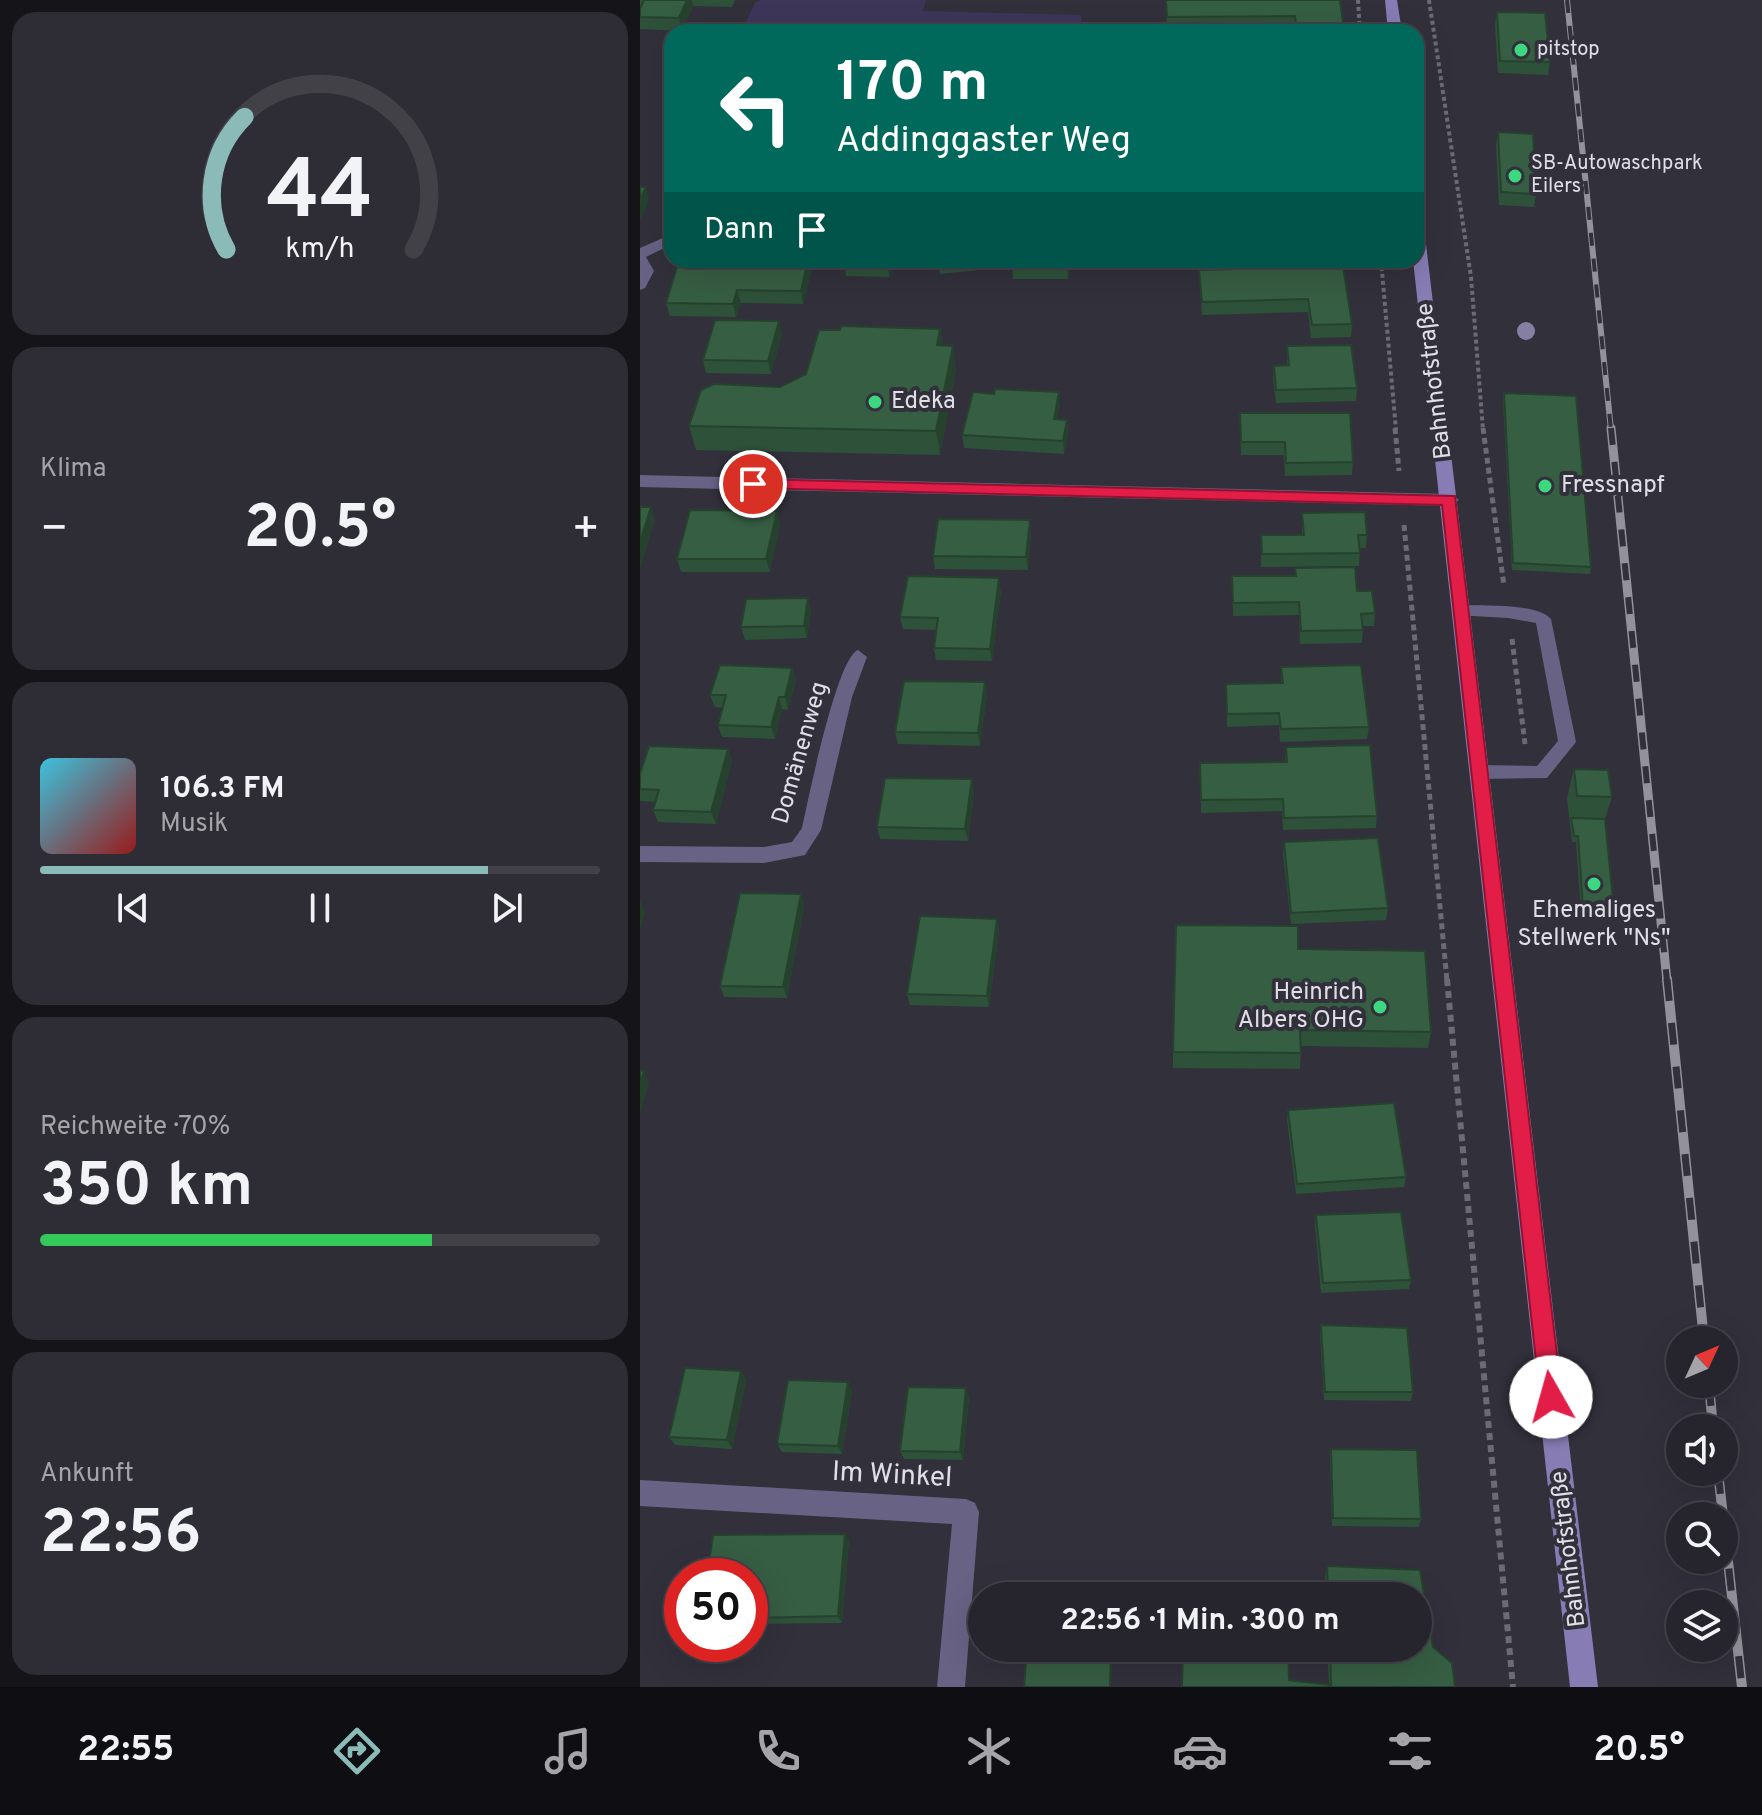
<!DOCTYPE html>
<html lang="de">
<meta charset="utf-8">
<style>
body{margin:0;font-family:Overpass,sans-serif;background:#2e2c34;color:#f1f3f6;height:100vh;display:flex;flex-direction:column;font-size:30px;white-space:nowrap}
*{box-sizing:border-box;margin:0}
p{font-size:26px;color:#a4a4a9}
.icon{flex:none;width:44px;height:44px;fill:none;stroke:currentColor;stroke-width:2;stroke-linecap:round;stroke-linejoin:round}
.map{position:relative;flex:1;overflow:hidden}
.side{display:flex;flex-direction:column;gap:12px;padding:12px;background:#151418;width:640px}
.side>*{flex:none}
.guide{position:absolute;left:24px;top:24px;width:760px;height:244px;border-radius:24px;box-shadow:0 8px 32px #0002,0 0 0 2px #424148;background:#00695c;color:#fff;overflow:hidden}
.needle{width:52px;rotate:46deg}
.fabs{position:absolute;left:1026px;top:1326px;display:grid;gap:16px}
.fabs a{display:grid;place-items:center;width:72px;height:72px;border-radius:50%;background:#26242c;box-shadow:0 8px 32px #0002,0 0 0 2px #424148;font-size:40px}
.speed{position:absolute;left:24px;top:1558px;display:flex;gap:16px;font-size:40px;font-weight:700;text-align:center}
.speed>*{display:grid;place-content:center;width:104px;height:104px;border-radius:50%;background:#26242c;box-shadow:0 8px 32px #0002,0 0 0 2px #424148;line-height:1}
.speed .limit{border:12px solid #d22;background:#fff;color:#111}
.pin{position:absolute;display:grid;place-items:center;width:68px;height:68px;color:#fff;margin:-34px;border:4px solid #fff;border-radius:50%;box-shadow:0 2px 8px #0007}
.me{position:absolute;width:88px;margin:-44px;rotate:353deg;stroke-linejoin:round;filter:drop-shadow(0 0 6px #0008)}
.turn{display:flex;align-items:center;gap:28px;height:168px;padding:0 40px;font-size:36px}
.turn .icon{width:104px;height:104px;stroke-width:2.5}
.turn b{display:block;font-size:56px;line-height:68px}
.then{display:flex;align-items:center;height:76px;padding:0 40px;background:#0003;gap:16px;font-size:30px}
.big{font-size:60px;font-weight:700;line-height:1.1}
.side .card{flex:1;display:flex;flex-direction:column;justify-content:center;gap:12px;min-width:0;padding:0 28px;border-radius:24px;background:#2e2c34}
.side .dial{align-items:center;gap:0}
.dial svg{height:208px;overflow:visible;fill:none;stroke:#424148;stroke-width:7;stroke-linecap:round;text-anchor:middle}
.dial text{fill:#f1f3f6;stroke:none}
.song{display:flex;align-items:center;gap:24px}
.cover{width:96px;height:96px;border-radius:12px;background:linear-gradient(135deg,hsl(190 70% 55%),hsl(0 70% 35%))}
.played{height:8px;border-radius:4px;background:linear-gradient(90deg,#8bbbb9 80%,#424148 80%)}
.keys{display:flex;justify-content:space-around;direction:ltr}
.heat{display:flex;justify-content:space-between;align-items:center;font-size:44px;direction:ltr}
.charge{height:12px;border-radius:6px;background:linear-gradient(90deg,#34c759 70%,#424148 0)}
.trip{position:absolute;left:328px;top:1582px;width:464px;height:80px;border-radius:40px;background:#26242c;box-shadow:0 8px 32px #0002,0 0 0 2px #424148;font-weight:700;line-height:80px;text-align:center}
.dock{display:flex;height:128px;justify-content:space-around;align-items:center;background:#0f0e12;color:#a4a4a9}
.dock .icon{width:56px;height:56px}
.dock .selected{color:#8bbbb9}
.dock b{font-size:36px;color:#f1f3f6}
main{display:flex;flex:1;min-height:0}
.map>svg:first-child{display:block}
.green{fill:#3d3659}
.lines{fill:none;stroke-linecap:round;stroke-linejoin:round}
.path-far2{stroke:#6c6b75;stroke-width:4;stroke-dasharray:4 3;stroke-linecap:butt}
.path-far1{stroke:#6c6b75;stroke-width:5;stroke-dasharray:6 4;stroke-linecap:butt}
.path{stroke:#6c6b75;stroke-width:6;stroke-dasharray:7 5;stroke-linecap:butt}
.service{fill:#686285;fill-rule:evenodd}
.minor{fill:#686285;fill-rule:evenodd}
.secondary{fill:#877cb4;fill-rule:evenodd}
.rail-far2-casing{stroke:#93929b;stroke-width:6}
.rail-far1-casing{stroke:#93929b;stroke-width:9}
.rail-casing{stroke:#93929b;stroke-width:10}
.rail-far2{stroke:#32303b;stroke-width:4;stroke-dasharray:13;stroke-linecap:butt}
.rail-far1{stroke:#32303b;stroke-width:6;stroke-dasharray:17;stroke-linecap:butt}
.rail{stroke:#32303b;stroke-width:7;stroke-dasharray:22;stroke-linecap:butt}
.tree{fill:#857fa2}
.wall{fill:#2e513a}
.shaded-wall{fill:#26422f}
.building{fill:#365e43;stroke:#26422f;stroke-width:2}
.route{fill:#e11d48;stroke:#92132f;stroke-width:2}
.poi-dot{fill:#3cd77e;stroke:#32303b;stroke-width:3}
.labels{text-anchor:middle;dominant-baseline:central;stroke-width:8;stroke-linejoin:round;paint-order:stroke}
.far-poi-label{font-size:20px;fill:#e0dfe7;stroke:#32303b;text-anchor:start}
.street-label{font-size:24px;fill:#e0dfe7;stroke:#32303b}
.poi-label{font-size:24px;fill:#e0dfe7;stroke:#32303b;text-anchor:start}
.near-street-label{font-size:28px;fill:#e0dfe7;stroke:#32303b}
</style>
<main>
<section class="side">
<div class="card dial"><svg viewBox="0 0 100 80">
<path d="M14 69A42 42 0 1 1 86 69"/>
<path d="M14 69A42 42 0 0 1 21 18" stroke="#8bbbb9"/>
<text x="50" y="56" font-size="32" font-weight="700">44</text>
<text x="50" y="72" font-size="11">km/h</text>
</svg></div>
<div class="card"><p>Klima</p>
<div class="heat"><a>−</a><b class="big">20.5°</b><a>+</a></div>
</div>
<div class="card">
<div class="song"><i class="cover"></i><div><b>106.3 FM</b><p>Musik</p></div></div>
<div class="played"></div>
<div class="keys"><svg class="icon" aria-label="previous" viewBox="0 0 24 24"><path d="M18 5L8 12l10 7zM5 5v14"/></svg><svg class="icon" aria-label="pause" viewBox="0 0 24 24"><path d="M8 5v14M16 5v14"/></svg><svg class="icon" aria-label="next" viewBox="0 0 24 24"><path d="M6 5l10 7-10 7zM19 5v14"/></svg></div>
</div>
<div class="card"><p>Reichweite · 70%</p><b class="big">350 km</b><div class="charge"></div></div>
<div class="card"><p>Ankunft</p><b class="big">22:56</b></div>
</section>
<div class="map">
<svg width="1122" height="1687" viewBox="0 0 1122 1687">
<rect width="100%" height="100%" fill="#32303b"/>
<polygon class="green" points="121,0 286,0 283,11 441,15 442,32 101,32 115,3"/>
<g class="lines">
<g class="path-far2">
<polyline points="718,0 720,32"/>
<polyline points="789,0 831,277 843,430"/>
<polyline points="741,260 756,430"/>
</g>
<g class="path-far1">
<polyline points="755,428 759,471"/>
<polyline points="843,428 864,586"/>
<polyline points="764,525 807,981"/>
<polyline points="872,639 885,744"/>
</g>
<polyline class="path" points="807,979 873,1687"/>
<path class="service" d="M821 605C843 606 897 603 911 619L936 742 907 778 839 779 830 772 839 765 897 766 918 741 896 623 868 618 815 615 813 611 815 607Z"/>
<g class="minor">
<polygon points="32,234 32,244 6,257 14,271 5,288 0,290 0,248"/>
<polygon points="0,475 810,494 819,500 810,506 0,487"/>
<path d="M218 650 227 657 212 697 181 830 165 855 124 863 0 862V846L124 847 152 842 162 828C168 801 197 657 218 650Z"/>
<polygon points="0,1480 326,1499 335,1503 339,1512 325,1687 297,1687 312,1524 0,1506"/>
</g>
<g class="secondary">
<polygon points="745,0 757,0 762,32 748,32"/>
<polygon points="776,215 783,219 958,1687 930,1687 773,260 776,260"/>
</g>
<defs>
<polyline id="rail-far2" points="927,0 971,430"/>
<polyline id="rail-far1" points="971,428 1027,981"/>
<g id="rail">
<polyline points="1027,979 1064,1340"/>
<polyline points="1069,1384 1073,1428"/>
<polyline points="1078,1472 1083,1516"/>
<polyline points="1084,1525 1102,1687"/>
</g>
</defs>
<use href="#rail-far2" class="rail-far2-casing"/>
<use href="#rail-far1" class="rail-far1-casing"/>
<use href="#rail" class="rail-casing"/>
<use href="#rail-far2" class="rail-far2"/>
<use href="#rail-far1" class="rail-far1"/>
<use href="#rail" class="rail"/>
</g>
<circle class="tree" cx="886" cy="331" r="9"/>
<g class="wall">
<polygon points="0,0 95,0 92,7 53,6 42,31 0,29"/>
<polygon points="526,0 700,0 703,23 703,32 527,32"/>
<polygon points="857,12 910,62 908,75 858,73 855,25"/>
<polygon points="858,132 896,194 894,207 859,205 856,145"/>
<polygon points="52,260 174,260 163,304 101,303 96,317 30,316 26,303 50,268"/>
<polygon points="193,260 253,260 249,277 206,276 205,266 194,266"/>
<polygon points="298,260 338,260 339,270 300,274"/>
<polygon points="372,260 430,260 428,279 373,279"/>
<polygon points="703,266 712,324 711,337 671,338 668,312 562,315 559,270"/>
<polygon points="300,329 303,346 316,369 300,455 56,450 49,426 140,387 166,374 200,330"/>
<polygon points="142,334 131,374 66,373 63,360"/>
<polygon points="647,346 717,388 716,401 636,403 633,379 634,366 647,365"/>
<polygon points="864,393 951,567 950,574 872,570 863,399"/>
<polygon points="420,405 417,419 427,420 428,433 424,454 324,448 322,435"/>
<polygon points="600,413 713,462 712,475 645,476 644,455 601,455"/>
<polygon points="662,513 727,535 726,548 720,548 719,566 621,567 621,535 662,535"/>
<polygon points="140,524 130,572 41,572 37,559"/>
<polygon points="391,532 388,570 295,569 293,556"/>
<polygon points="655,568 717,591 735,613 734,626 723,626 722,643 660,644 659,615 593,616 592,576 655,576"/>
<polygon points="361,591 352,661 296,660 294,648 296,630 263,629 260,617"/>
<polygon points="171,610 167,638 105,640 101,627"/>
<polygon points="641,667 729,727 727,739 640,742 639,725 587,727 586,684 641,683"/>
<polygon points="152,668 156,680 148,710 142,709 135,739 82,737 78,725 83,708 75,707 70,695"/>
<polygon points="345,682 347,695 340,746 258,744 255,732"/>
<polygon points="646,747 737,816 736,828 643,830 642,811 561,813 560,763 645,762"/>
<polygon points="88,749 92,761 76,824 18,822 13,810 15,802 0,801 0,774"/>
<polygon points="934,769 972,797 965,819 974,910 972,916 941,914 936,842 932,842 927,798"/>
<polygon points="332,779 334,792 328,841 240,839 237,827"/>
<polygon points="644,842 748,908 746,920 651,924 643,854"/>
<polygon points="164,906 147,998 84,997 80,986"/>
<polygon points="357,919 359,930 349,1007 270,1005 267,994"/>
<polygon points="658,949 791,1032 788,1048 661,1046 660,1069 533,1068 533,1052"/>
<polygon points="648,1110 766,1177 764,1187 656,1194 647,1120"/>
<polygon points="676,1215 771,1280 769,1289 681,1293 675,1226"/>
<polygon points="681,1325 773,1392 771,1401 684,1400 680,1334"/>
<polygon points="101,1371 106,1380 92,1449 35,1445 29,1437"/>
<polygon points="212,1391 202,1454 142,1452 137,1444"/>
<polygon points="329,1397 323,1460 264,1459 260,1451"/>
<polygon points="691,1449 781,1519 779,1527 692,1526 690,1457"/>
<polygon points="209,1541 202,1623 110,1624 110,1576"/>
<polygon points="687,1566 780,1570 793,1647 812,1663 815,1687 542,1687 543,1648 648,1648 649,1680 689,1684 687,1648 778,1648 778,1596 686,1596 685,1577"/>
</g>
<g class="shaded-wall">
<polygon points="47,0 52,0 53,6 42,31 39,18"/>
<polygon points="6,187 9,200 0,221 0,200"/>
<polygon points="168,260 174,260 163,304 161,291"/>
<polygon points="248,260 253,260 249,277 247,264"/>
<polygon points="428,260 430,260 428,279 427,266"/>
<polygon points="97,290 101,303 96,317 93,304"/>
<polygon points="139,321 142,334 131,374 128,361"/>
<polygon points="300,329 304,352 297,345"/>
<polygon points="313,346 316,369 300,455 296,431"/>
<polygon points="419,392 420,405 415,432 414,419"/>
<polygon points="427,420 428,433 424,454 423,441"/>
<polygon points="11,507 15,520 0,569 0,542"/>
<polygon points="137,511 140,524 130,572 126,559"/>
<polygon points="390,520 391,532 388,570 386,557"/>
<polygon points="359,578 361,591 352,661 350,649"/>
<polygon points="168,598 171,610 167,638 164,626"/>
<polygon points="152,668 156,680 148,710 145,697"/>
<polygon points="345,682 347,695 340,746 338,733"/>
<polygon points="139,697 142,709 135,739 131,727"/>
<polygon points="88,749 92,761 76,824 71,812"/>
<polygon points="332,779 334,792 328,841 325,829"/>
<polygon points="161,894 164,906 147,998 143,987"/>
<polygon points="0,900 5,912 0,932"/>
<polygon points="357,919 359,930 349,1007 347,996"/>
<polygon points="4,1071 9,1082 0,1116 0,1084"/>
<polygon points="101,1371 106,1380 92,1449 87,1440"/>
<polygon points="208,1382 212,1391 202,1454 198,1446"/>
<polygon points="326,1388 329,1397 323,1460 320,1452"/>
<polygon points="205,1534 209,1541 202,1623 198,1616"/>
<polygon points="471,1648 473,1648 471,1687 470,1687"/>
</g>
<g class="building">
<polygon points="4,0 47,0 39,18 0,17 0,9"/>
<polygon points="526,0 700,0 703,23 656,24 655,16 527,17"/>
<polygon points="857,12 905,13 910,62 860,61"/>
<polygon points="858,132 893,134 896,194 861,192"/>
<polygon points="0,187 6,187 0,200"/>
<polygon points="52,260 168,260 161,291 97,290 93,304 26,303 37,267 50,268"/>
<polygon points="205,260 248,260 247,264 204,263"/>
<polygon points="372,260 428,260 427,266 371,266"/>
<polygon points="703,266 712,324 672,325 668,299 562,302 559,270"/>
<polygon points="75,320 139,321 128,361 63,360"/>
<polygon points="201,326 300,329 297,345 313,346 296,431 49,426 61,390 74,384 140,387 166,374 179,330 200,330"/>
<polygon points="711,345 717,388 636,390 634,366 649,365 647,346"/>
<polygon points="355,389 419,392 414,419 427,420 423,441 322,435 333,392 354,394"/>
<polygon points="864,393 936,396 951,567 873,563"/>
<polygon points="600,413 710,413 713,462 646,463 645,442 601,442"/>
<polygon points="0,507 11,507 0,542"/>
<polygon points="50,510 137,511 126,559 37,559"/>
<polygon points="725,512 727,535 718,535 720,553 622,554 621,535 664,535 662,513"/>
<polygon points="298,519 390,520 386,557 293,556"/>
<polygon points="715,567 717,591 732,591 735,613 721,614 723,630 661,631 659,602 593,603 592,576 656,576 655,568"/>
<polygon points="268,576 359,578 350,649 294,648 298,618 260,617"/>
<polygon points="168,598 164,626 101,627 106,599"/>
<polygon points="80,665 152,668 145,697 139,697 131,727 78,725 86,695 70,695"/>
<polygon points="721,665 729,727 641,729 639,713 587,714 586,684 643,683 641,667"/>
<polygon points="264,681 345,682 338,733 255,732"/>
<polygon points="730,745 737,816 644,818 643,799 561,800 560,763 647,762 646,747"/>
<polygon points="9,746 88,749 71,812 13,810 19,790 0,789 0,774"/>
<polygon points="934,769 968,770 972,797 937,796"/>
<polygon points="245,778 332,779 325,829 237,827"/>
<polygon points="931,818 965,819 974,910 943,908 938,836 934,836"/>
<polygon points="738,838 748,908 651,913 644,842"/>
<polygon points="100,893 161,894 143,987 80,986"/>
<polygon points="280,916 357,919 347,996 267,994"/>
<polygon points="536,925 658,926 658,949 785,951 791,1032 660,1030 661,1053 533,1052"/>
<polygon points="0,1071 4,1071 0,1084"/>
<polygon points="754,1103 766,1177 657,1184 648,1110"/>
<polygon points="761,1212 771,1280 683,1283 676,1215"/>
<polygon points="681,1325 767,1328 773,1392 685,1392"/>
<polygon points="45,1368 101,1371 87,1440 29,1437"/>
<polygon points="148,1380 208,1382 198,1446 137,1444"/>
<polygon points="268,1387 326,1388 320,1452 260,1451"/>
<polygon points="691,1449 777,1450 781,1519 693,1518"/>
<polygon points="205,1534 198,1616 110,1618 110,1576 67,1576 73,1535"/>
<polygon points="687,1566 780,1570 793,1647 812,1663 815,1687 542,1687 543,1648 648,1648 649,1680 691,1685 690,1648 778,1648 778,1596 688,1596"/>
<polygon points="387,1648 471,1648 470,1687 384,1687"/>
</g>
<polygon class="route" points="113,479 815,496 922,1397 919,1405 911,1408 903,1405 900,1397 802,505 108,488 105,484"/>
<g class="poi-dot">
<circle cx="881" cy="50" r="8"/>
<circle cx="875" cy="176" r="8"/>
<circle cx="235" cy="402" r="8"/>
<circle cx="905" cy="486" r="8"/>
<circle cx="954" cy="884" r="8"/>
<circle cx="740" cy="1007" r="8"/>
</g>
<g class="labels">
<g class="far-poi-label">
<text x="897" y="50">pitstop</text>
<text x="891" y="164">SB-Autowaschpark<tspan x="891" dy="23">Eilers</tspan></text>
</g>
<g class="street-label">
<text transform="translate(795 381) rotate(-97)">Bahnhofstraße</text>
<text transform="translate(161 753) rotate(-74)">Domänenweg</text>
<text transform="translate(929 1549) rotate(-97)">Bahnhofstraße</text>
</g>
<g class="poi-label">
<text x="251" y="402">Edeka</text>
<text x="921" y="486">Fressnapf</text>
<text x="954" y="911" text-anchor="middle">Ehemaliges<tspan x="954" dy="28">Stellwerk "Ns"</tspan></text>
<text x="724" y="993" text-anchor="end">Heinrich<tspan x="724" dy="28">Albers OHG</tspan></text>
</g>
<g class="near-street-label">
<text transform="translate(252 1476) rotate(3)">Im Winkel</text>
</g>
</g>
</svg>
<div class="fabs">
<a><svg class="needle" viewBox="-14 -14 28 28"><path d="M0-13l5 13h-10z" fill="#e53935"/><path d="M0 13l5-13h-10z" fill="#a4a4a9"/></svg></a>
<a><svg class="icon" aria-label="sound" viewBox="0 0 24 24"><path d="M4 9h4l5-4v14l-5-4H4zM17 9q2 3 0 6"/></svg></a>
<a><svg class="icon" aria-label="search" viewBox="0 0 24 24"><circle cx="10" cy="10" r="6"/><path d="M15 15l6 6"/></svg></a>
<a><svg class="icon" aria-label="layers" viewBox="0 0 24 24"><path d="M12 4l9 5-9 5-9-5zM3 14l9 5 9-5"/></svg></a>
</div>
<div class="speed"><div class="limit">50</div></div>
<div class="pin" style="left:113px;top:484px;background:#d93025"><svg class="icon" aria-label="arrive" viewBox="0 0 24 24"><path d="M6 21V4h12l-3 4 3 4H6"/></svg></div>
<svg class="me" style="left:911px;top:1397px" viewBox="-20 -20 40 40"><circle r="19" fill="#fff"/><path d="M0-13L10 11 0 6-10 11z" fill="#e11d48"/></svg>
<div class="trip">22:56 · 1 Min. · 300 m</div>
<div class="guide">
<div class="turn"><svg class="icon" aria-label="left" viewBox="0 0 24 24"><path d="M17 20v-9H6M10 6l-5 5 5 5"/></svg><div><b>170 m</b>Addinggaster Weg</div></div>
<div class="then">Dann<svg class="icon" aria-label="arrive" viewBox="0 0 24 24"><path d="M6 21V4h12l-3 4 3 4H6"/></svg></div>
</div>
</div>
</main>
<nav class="dock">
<b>22:55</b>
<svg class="icon selected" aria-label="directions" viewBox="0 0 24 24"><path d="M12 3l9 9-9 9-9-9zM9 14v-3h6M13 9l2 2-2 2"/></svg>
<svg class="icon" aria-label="music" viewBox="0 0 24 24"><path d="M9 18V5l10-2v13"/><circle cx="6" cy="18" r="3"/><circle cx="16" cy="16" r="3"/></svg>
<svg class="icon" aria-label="phone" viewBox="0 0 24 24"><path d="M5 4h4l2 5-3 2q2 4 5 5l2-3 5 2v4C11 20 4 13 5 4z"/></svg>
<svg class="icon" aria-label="climate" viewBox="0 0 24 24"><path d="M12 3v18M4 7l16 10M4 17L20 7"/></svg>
<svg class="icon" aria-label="car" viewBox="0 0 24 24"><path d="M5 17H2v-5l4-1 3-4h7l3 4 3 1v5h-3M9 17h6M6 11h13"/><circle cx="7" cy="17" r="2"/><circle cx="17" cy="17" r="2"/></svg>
<svg class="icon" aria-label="filters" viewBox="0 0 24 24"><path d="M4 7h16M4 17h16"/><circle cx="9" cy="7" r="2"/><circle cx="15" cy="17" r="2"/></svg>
<b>20.5°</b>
</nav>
